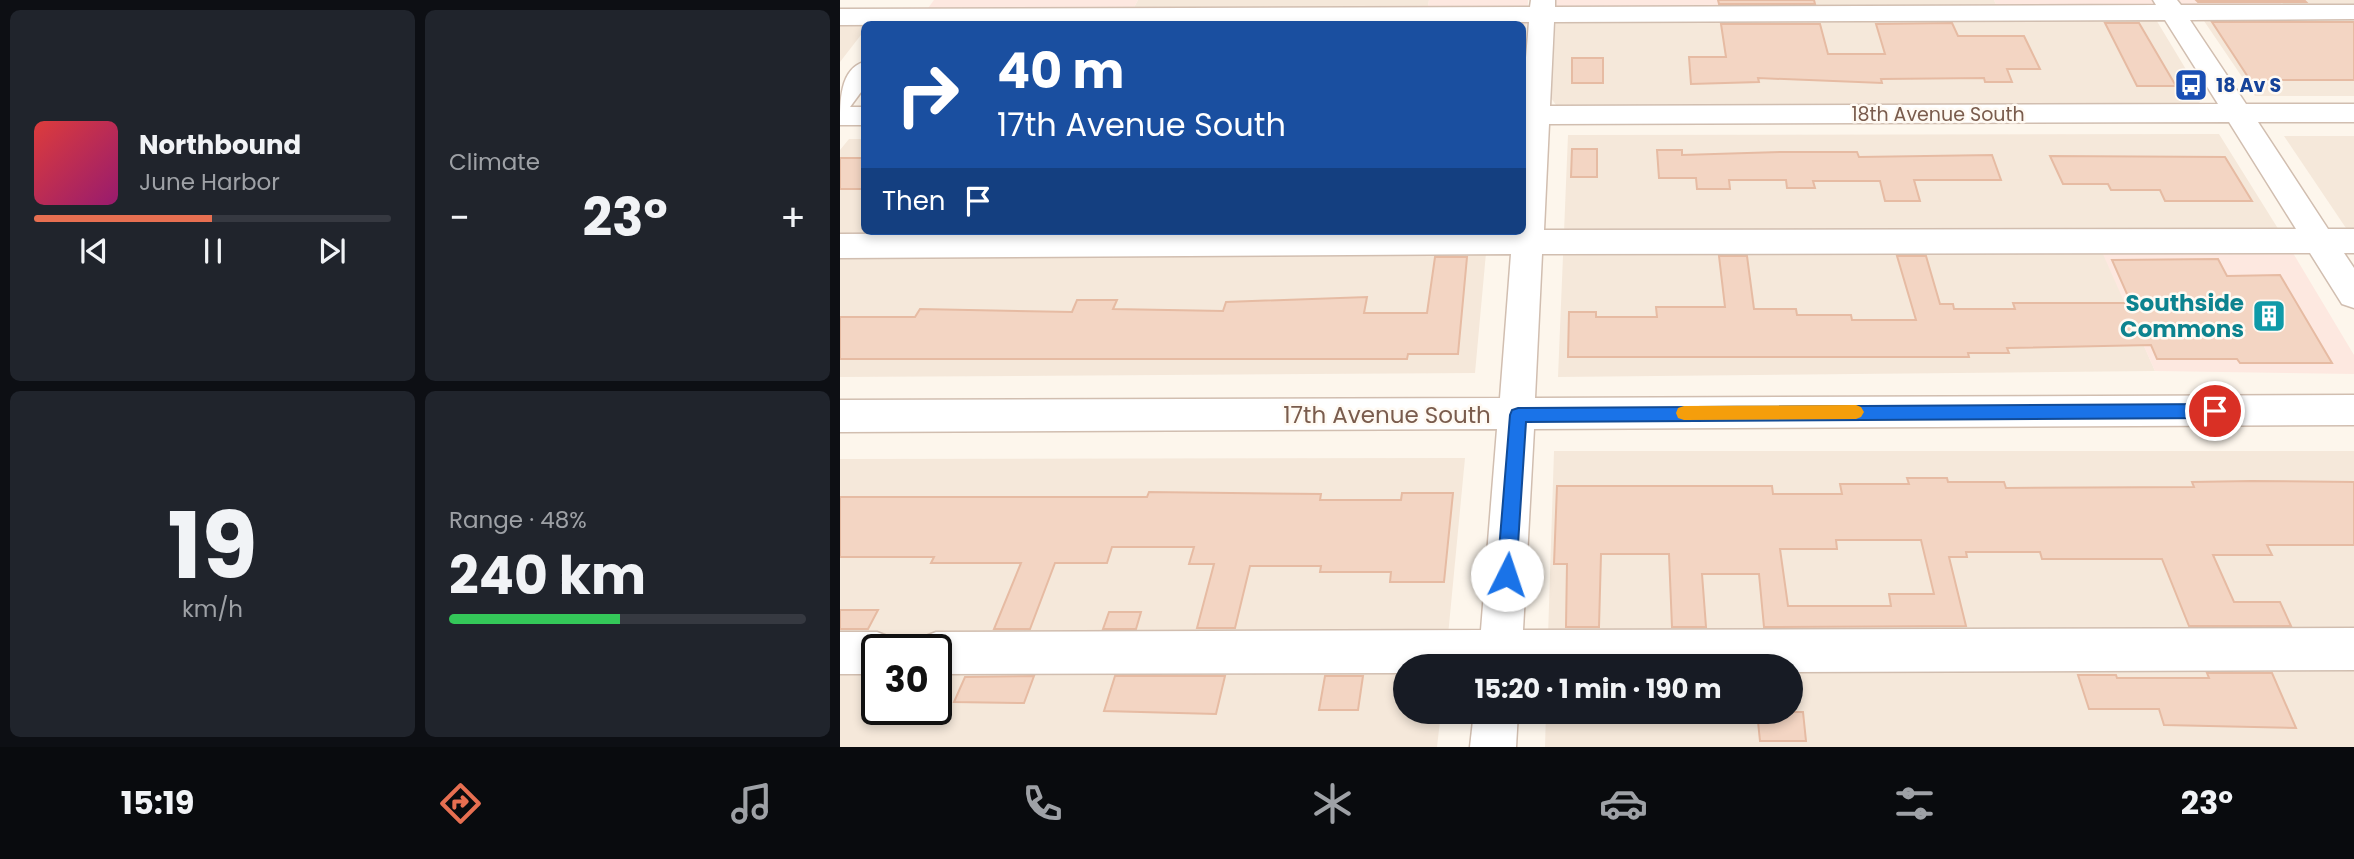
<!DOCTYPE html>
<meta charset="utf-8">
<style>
body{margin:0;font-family:Poppins,sans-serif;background:#20242c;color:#f1f3f6;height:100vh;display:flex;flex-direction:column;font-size:26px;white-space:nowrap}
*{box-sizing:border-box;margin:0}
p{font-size:23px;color:#9ea1a6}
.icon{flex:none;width:38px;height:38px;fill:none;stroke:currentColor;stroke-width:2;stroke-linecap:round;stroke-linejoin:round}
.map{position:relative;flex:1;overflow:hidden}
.panel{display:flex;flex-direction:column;gap:10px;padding:10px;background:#0d0f14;width:840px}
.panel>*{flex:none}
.top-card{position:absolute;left:21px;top:21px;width:665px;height:214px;border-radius:10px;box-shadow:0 4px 10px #0003;background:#1a4fa0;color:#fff;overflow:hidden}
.speed{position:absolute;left:21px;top:634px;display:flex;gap:14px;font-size:35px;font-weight:700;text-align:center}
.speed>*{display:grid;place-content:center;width:91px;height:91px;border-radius:50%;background:#171b24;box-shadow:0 4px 10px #0003;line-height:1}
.speed .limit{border:4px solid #111;border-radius:10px;background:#fff;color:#111}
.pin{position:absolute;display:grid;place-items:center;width:60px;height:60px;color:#fff;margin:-30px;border:4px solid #fff;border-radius:50%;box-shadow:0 2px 7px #0007}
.me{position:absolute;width:77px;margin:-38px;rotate:4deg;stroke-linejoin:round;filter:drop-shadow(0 0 5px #0008)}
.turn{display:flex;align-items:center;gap:24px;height:147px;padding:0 21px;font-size:32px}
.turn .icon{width:91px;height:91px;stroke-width:2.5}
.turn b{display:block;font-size:49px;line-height:60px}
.then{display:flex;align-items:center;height:66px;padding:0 21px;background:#0003;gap:14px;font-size:26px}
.big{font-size:52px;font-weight:700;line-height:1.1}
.panel .tile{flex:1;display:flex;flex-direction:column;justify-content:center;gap:10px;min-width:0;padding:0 24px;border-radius:10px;background:#20242c}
.panel .dial{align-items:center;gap:0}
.dial b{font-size:91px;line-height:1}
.song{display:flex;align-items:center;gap:21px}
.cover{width:84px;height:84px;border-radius:10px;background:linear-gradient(135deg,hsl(0 70% 55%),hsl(320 70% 35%))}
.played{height:7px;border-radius:4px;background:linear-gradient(90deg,#e76f51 50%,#363941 50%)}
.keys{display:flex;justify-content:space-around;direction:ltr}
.heat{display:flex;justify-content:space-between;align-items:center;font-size:38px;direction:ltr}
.charge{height:10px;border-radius:5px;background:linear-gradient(90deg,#34c759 48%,#363941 0)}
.panel .tiles{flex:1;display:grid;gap:10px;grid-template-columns:repeat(2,1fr)}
.trip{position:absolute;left:553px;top:654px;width:410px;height:70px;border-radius:35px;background:#171b24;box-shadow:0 4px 10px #0003;font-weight:700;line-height:70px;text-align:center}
.dock{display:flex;height:112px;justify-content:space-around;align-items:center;background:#090b0e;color:#9ea1a6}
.dock .icon{width:49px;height:49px}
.dock .on{color:#e76f51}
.dock b{font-size:32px;color:#f1f3f6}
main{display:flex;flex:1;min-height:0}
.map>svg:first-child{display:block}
.residential{fill:#f5e8da;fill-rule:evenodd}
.commercial{fill:#fde8e0}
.building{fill:#f3d5c3;stroke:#e6bba3;stroke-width:2;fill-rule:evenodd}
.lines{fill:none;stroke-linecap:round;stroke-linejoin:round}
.minor-casing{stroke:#d1beb0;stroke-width:3}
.minor{fill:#fff;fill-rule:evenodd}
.route{fill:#1a73e8;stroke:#114b97;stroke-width:2}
.slow{fill:#f59e0b}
.labels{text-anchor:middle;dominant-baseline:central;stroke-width:5;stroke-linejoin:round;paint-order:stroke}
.far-transit-label{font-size:19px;font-weight:bold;fill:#164399;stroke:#fffaf3;text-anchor:start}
.far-street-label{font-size:19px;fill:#7a5c4d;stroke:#fffaf3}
.culture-label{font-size:23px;font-weight:bold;fill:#0d838f;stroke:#fffaf3;text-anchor:end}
.street-label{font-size:23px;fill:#7a5c4d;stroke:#fffaf3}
</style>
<main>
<section class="panel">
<div class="tiles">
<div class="tile">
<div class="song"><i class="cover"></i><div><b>Northbound</b><p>June Harbor</p></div></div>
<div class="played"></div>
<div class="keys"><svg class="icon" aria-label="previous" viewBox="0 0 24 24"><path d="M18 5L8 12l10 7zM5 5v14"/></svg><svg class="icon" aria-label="pause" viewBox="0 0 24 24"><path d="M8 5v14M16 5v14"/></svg><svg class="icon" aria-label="next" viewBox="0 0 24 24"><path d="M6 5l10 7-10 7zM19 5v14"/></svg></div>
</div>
<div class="tile"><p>Climate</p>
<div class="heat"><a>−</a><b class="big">23°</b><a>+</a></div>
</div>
<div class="tile dial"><b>19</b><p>km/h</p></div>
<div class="tile"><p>Range · 48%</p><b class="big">240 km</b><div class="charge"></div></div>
</div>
</section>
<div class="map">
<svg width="1514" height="747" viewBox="0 0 1514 747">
<rect width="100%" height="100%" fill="#fdf6ec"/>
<g class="residential">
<polygon points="298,0 589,0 585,24 687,24 683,38 682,24 92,24 286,22"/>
<polygon points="916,0 1154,0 1160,13 1312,13 1362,96 1360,102 1353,106 723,107 716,105 711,98 716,14 918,15"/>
<polygon points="1440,0 1514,0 1514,96 1415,96 1362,18 1453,17"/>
<polygon points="0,21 24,24 24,31 0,62"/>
<polygon points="1379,134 1447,243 1259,243 1315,371 718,377 728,135"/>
<polygon points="1444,136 1514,136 1514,240"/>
<polygon points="9,139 24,139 24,231 648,231 635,373 0,377 0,150"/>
<polygon points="714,451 1514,451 1514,747 705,747 706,712 950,712 950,667 707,667"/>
<path d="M625 458 605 667H565V712H601L597 747H0V459ZM37 649H96V709H37Z"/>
</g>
<g class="commercial">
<polygon points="94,0 298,0 286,22 77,23"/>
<polygon points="589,0 688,0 687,24 585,24"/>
<polygon points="716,0 916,0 918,15 716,14"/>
<polygon points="1154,0 1438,0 1447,11 1160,13"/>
<polygon points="1258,243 1447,243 1514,355 1514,374 1315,371"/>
</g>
<g class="building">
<polygon points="878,0 974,0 975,4 879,4"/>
<polygon points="1356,0 1464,0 1466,2 1358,2"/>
<polygon points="1372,22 1514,22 1514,80 1410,80"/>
<polygon points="1112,23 1118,36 1184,36 1200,69 1167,69 1172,82 1145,82 1144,78 1041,79 1042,83 918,78 919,82 851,84 849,57 886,57 881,24 980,24 988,54 1045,54 1036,24"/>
<polygon points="1265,23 1299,23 1336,86 1297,86"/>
<rect x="732" y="58" width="31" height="25"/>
<polygon points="732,149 757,149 757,177 731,177"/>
<polygon points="817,150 842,150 842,155 941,152 1017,152 1019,157 1152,155 1161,180 1074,180 1080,201 1045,201 1040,181 973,181 975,188 947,188 946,180 889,180 890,189 857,189 856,178 819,178"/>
<polygon points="1210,156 1385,157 1412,201 1325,201 1320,190 1271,190 1268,184 1223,184"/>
<rect x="0" y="158" width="24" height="31"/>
<polygon points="879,256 907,256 914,309 956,309 957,315 1011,315 1012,320 1076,320 1057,256 1086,256 1100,304 1113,304 1114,309 1175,309 1173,303 1291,303 1272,260 1378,259 1387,276 1440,275 1492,363 1400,363 1397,359 1317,359 1311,345 1167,348 1169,353 1128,353 1129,357 728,357 729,312 756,312 756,317 817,317 816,307 885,307"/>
<polygon points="595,257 627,257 618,354 568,354 567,359 0,359 0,317 75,317 80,309 232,312 237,300 277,300 273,309 383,311 386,302 527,297 524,313 587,313"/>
<path d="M1067 478H1107L1108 482H1164L1166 488 1354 487 1352 482 1411 481 1514 482V545H1427L1432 555H1373L1394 602H1440L1451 626H1349L1322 559H1202L1200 552H1126L1127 557H1109L1126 626 924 627 919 574H862L866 627H832L829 554H761L759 627H726L727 564H714L717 486H932L933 494H1002L1000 484H1069ZM996 540H1081L1094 594H1049L1051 606H948L940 549H997Z"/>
<polygon points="309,492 481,494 480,500 561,500 562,493 613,493 604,582 550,582 551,572 480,572 481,566 410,566 395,628 357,628 374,564 349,564 354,547 272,547 267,563 215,563 190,629 154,629 181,563 91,563 94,557 0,557 0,497 307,497"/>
<polygon points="0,610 38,610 28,629 0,629"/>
<polygon points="269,612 301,612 296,629 263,629"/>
<polygon points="1367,673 1432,673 1456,728 1324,725 1319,709 1249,709 1238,675 1276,675 1277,678 1369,678"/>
<polygon points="194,676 184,703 114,702 125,677"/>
<polygon points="275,676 385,676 376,714 264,711"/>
<polygon points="485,676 523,676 518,710 479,710"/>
<polygon points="917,712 963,712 966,741 920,741"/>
</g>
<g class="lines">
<defs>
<g id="minor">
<path d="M691 0H715V7L1316 5 1313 0H1337L1341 5H1514V19L1350 20 1406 104H1514V122H1418L1488 229H1514V253H1504L1514 268V308L1502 304 1470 253 702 254 695 398 1514 395V425L694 429 683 630 1514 628V670L950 672V667H565V673L96 674V649H76L81 638 96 632 641 630 657 429 0 432V400L660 398 671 254 0 258V234L682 231V105L689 22 0 25V9L690 7ZM1325 20 1378 104 710 106 714 22ZM1389 122 1456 229 704 230 709 124Z"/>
<path d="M24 62V88L10 107H24V125H0C0 101 0 69 24 62Z"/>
<polygon points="0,632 37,632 52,638 57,649 37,649 37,674 0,674"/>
<polygon points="634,712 678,712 676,747 630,747"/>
</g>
</defs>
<use href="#minor" class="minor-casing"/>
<use href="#minor" class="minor"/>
</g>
<polygon class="route" points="1375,404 1381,406 1384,411 1381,416 1375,418 686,422 676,575 673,582 667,584 660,582 657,575 670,415 672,410 678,408"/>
<polygon class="slow" points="1016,405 1021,407 1024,412 1021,417 1016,419 844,420 838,418 836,413 838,408 844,406"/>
<defs>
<symbol id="bus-square" viewBox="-11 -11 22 22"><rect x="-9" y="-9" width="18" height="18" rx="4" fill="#1a4fb4" stroke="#fffaf3"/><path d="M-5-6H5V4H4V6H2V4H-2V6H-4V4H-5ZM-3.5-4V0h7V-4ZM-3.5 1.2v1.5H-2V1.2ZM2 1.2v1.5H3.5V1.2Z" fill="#fff"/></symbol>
<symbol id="building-square" viewBox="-11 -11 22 22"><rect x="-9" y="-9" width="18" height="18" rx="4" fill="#0f9aa8" stroke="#fffaf3"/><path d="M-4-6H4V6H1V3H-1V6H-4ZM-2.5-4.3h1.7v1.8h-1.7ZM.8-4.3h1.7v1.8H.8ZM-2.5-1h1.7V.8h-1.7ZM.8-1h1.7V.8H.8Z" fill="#fff"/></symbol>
</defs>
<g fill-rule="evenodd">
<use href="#bus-square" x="1332" y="66" width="38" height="38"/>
<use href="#building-square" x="1410" y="297" width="38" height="38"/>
</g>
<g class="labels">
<g class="far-transit-label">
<text x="1376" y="85">18 Av S</text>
</g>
<g class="far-street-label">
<text x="1098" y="114">18th Avenue South</text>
</g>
<g class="culture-label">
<text x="1404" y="303">Southside<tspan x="1404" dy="26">Commons</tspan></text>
</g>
<g class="street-label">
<text x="547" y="415">17th Avenue South</text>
</g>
</g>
</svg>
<div class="speed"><div class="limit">30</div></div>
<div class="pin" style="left:1375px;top:411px;background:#d93025"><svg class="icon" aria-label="arrive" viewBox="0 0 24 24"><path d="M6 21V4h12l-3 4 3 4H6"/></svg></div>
<svg class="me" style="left:667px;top:575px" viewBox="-20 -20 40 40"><circle r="19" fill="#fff"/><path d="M0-13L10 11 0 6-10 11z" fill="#1a73e8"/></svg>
<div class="trip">15:20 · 1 min · 190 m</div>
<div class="top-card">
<div class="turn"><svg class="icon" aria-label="right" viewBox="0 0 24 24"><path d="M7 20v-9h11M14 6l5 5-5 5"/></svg><div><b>40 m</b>17th Avenue South</div></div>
<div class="then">Then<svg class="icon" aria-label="arrive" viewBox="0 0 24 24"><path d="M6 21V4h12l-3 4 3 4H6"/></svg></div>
</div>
</div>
</main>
<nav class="dock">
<b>15:19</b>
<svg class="icon on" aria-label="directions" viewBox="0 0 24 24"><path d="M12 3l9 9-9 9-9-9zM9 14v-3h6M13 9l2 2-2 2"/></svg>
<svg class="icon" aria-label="music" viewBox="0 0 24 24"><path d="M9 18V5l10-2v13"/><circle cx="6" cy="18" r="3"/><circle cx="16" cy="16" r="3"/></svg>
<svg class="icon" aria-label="phone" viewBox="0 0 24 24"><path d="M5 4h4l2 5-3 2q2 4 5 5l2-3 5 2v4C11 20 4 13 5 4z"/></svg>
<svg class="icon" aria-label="climate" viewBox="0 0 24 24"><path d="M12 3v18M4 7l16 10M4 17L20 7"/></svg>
<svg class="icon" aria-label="car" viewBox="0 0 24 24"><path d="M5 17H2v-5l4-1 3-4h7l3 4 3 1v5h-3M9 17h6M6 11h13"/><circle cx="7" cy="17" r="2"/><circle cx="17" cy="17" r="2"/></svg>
<svg class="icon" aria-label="filters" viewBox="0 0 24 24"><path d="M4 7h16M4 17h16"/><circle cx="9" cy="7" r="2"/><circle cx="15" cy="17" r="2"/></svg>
<b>23°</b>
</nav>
